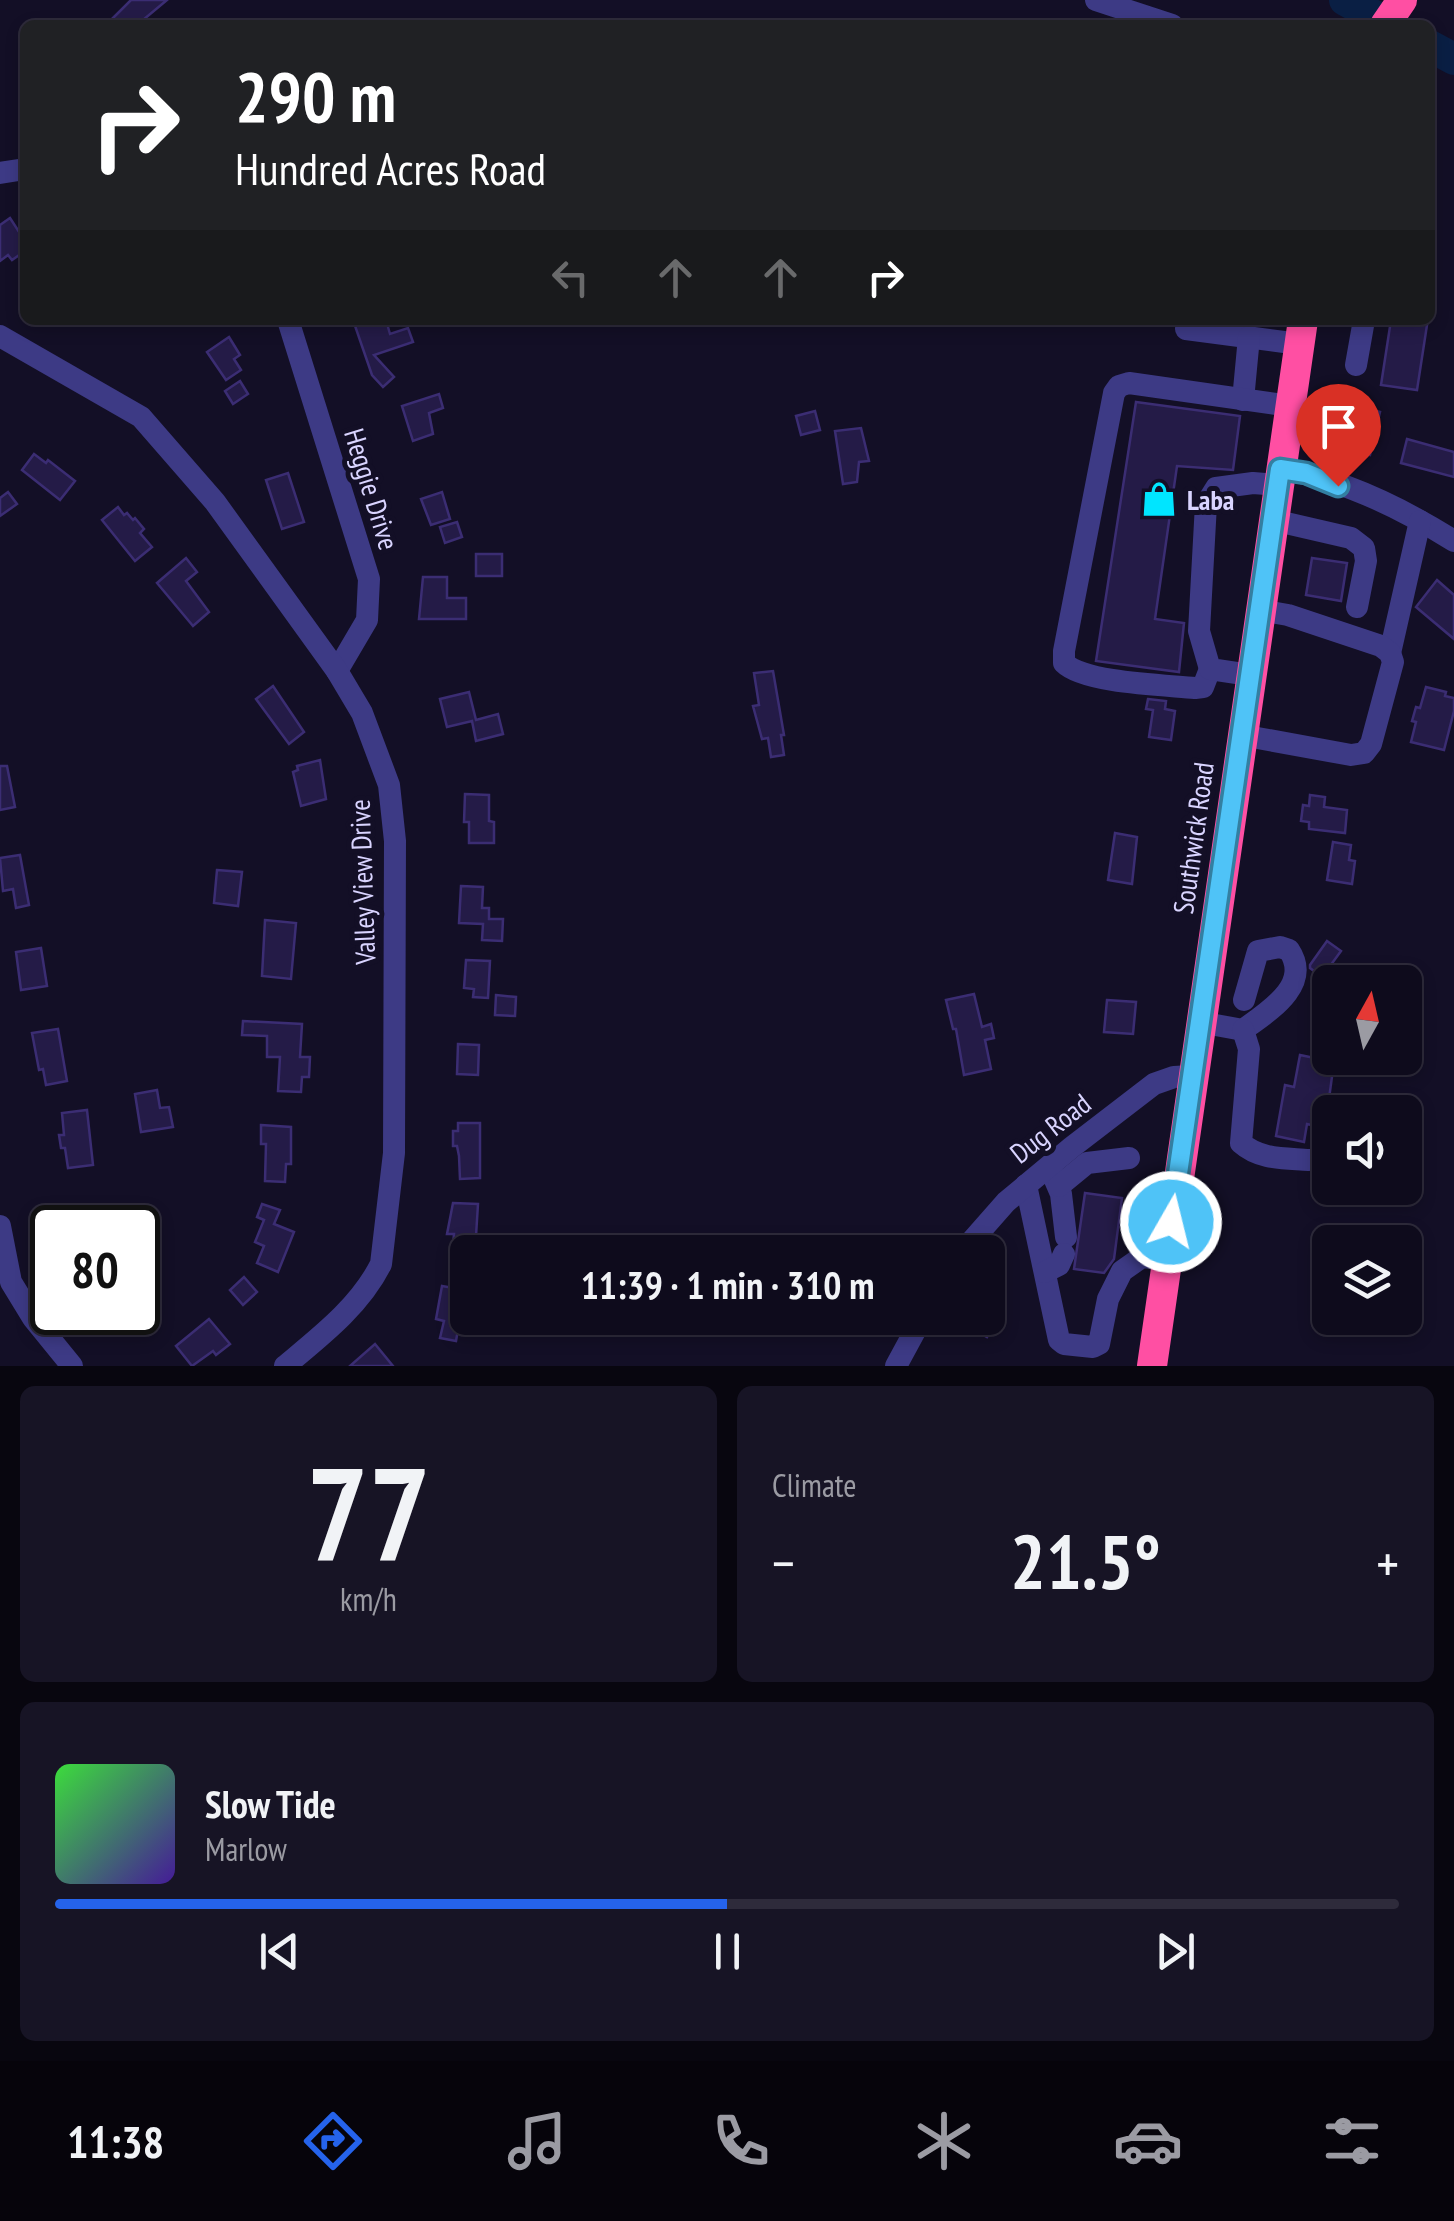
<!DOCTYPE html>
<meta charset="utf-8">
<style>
body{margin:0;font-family:"PT Sans Narrow",sans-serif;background:#171425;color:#f1f3f6;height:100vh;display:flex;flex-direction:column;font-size:38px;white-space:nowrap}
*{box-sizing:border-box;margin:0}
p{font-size:32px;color:#9b9ba3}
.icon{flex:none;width:55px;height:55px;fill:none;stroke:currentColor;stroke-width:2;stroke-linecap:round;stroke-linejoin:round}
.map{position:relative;height:1366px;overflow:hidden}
.sheet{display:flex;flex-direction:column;gap:20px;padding:20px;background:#08060f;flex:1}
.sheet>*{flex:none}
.hud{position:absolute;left:20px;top:20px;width:1415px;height:305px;border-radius:15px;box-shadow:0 5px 15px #0003,0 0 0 2px #2e2b3b;background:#202124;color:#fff;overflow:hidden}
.needle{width:65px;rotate:8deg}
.buttons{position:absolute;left:1312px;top:965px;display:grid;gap:20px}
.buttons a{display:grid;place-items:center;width:110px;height:110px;border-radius:15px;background:#0e0b1c;box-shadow:0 5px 15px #0003,0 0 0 2px #2e2b3b;font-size:50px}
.speed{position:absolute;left:30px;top:1205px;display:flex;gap:20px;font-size:50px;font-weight:700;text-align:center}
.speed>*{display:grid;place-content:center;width:130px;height:130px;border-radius:50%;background:#0e0b1c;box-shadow:0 5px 15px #0003,0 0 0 2px #2e2b3b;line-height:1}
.speed .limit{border:5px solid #111;border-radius:15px;background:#fff;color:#111}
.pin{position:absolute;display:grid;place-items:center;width:85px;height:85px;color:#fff;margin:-102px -42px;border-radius:50% 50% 50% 0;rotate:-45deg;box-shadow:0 0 10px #0007}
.pin .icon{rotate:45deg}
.me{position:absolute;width:110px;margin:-55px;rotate:8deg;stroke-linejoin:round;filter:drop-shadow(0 0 8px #0008)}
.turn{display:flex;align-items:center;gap:35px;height:210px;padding:0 50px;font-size:45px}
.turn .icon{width:130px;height:130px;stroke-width:2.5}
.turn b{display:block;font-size:70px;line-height:85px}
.lanes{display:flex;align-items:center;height:95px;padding:0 50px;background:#0003;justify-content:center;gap:50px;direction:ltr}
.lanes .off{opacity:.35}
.big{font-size:75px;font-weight:700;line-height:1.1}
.sheet .widget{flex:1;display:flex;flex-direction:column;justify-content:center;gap:15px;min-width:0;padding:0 35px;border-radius:15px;background:#171425}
.sheet .dial{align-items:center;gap:0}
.dial b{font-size:130px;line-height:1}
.song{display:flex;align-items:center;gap:30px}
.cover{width:120px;height:120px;border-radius:15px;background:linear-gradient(135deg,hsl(120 70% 55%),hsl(260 70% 35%))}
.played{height:10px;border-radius:5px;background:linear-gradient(90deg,#2563eb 50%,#2e2b3b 50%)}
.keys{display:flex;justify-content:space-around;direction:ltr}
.heat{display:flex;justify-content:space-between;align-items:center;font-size:55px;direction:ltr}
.sheet .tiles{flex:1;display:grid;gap:20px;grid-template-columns:1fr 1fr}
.widget:last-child{grid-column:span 2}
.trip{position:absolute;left:450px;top:1235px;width:555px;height:100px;border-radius:15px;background:#0e0b1c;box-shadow:0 5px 15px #0003,0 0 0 2px #2e2b3b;font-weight:700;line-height:100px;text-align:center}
.dock{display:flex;height:160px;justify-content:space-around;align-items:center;background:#06040b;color:#9b9ba3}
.dock .icon{width:70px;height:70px}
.dock .selected{color:#2563eb}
.dock b{font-size:45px;color:#f1f3f6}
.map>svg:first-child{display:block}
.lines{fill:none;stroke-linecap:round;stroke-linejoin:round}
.river{stroke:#0a1f44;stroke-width:32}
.building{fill:#241b47;stroke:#3b2d73;stroke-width:2.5}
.minor{stroke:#3d3a85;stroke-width:22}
.highway{stroke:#ff4fa3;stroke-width:30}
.route-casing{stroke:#337fa1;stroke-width:25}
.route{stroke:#4fc3f7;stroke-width:18}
.labels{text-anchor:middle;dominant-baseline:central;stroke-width:10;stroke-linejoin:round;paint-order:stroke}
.street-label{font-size:28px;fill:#d9d4ff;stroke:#130f26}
.poi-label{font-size:28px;font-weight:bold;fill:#d9d4ff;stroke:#130f26;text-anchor:start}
</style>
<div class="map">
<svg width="1454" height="1366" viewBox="0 0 1454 1366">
<rect width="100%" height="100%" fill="#130f26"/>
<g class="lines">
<g class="river">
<polyline points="1345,0 1391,25"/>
<polyline points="1430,46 1454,59"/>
</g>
</g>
<g class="building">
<polygon points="131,0 167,0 137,25 122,25 113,18"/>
<polygon points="10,218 25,241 25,251 12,260 8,255 0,261 0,225"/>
<polygon points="353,320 386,320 390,334 408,328 413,342 374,355 394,377 383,387 372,375"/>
<polygon points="1391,320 1427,325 1417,390 1381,385"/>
<polygon points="229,337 240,355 234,359 241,370 226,380 207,352"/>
<polygon points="240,381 248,394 233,404 225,391"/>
<polygon points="439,394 443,408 429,413 433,434 413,441 402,406"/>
<polygon points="1334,401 1380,412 1370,455 1324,444"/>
<polygon points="1136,402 1240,416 1233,470 1177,466 1155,619 1184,623 1179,672 1096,661"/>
<polygon points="815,411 820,430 801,435 796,416"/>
<polygon points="861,428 869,461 859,462 857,482 843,484 835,431"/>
<polygon points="1407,439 1454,452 1454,477 1401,463"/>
<polygon points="34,454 46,463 48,460 75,481 60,500 22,470"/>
<polygon points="288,473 304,522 282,529 266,480"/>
<polygon points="8,492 17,504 0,516 0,498"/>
<polygon points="442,492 450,519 431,525 421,499"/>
<polygon points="118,507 124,515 127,513 133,520 135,518 144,529 140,533 152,547 135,561 102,520"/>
<polygon points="457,522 462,537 445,543 440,527"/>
<rect x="476" y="554" width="26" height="22"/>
<polygon points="186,558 197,572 186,581 209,612 193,626 157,583"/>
<polygon points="1312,558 1347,563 1341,601 1306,595"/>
<polygon points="423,577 447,577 447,598 466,598 466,619 419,619"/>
<polygon points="1437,580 1454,595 1454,639 1416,607"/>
<polygon points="773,671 784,735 781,735 784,755 771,757 768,738 762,739 753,706 759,705 754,673"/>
<polygon points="273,686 304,732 289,744 256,699"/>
<polygon points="1426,687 1446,692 1445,696 1454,698 1454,711 1444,750 1411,742 1416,722 1412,721 1416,707 1420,708"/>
<polygon points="469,692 476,720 498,714 503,734 476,741 472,721 447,727 440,699"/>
<polygon points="1148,699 1166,701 1165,709 1175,711 1171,740 1149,737 1153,710 1146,709"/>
<polygon points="320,760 326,799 301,806 293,772 298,770 297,766"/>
<polygon points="0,766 7,766 15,807 0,810"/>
<polygon points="465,794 489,795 489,821 494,822 494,843 469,843 469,822 464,822"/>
<polygon points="1310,795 1325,797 1324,807 1347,810 1345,833 1309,829 1309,822 1301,821 1303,805 1309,806"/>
<polygon points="1115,833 1137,837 1132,884 1108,880"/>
<polygon points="1333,842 1351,845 1349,860 1355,861 1352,884 1327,880"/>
<polygon points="20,855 29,905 16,908 13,889 3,891 0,858"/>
<polygon points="217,870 242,872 238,906 214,903"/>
<polygon points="461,886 483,887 482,908 489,908 489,919 503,919 502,941 482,940 483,924 459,923"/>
<polygon points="265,920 296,923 291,979 262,976"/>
<polygon points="1327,941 1341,951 1322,977 1310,968 1310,965"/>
<polygon points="41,948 47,986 21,990 16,952"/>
<polygon points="466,960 490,961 488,998 473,997 474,989 464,988"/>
<polygon points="974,994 982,1027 991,1024 994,1038 985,1040 991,1069 964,1075 956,1029 953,1029 946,1000"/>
<polygon points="496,995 516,997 515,1016 495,1015"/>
<polygon points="1107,1000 1136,1002 1133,1034 1104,1032"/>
<polygon points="243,1021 302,1024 300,1057 310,1057 309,1077 302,1077 301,1092 278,1091 280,1057 267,1057 267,1036 242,1035"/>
<polygon points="58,1029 67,1081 46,1085 43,1069 39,1070 32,1033"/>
<polygon points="458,1044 479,1045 478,1075 457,1074"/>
<polygon points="1300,1055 1334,1062 1325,1128 1307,1124 1304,1142 1276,1136 1285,1085 1294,1087"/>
<polygon points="157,1090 160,1108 169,1107 173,1127 141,1132 135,1094"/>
<polygon points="87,1110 93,1165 68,1168 65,1148 61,1148 59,1135 64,1135 62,1113"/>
<polygon points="458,1123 480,1123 480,1178 460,1179 459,1156 457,1146 453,1146 453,1131 458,1131"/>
<polygon points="261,1125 291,1127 291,1164 286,1164 285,1182 265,1181 266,1144 261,1144"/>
<polygon points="1085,1193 1122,1198 1114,1259 1104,1273 1074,1269"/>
<polygon points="453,1203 478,1204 475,1252 468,1252 468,1256 452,1255 454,1234 447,1234"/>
<polygon points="262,1204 280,1210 274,1224 294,1232 278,1272 257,1263 264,1246 255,1242 264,1220 257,1217"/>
<polygon points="244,1277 257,1292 243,1305 230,1290"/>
<polygon points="442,1286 465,1290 456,1341 440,1338 444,1321 436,1319"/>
<polygon points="952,1318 998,1318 987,1337"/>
<polygon points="209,1319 230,1344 216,1355 213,1351 192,1366 176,1346"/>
<polygon points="375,1344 393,1366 350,1366"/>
</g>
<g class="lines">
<g class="minor">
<polyline points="1096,0 1172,25"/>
<polyline points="0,173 25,169"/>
<polyline points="288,320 369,579 367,620 337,671"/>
<polyline points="1187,320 1186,329 1299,344"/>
<path d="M0 336 141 417 215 502 337 671 362 713 389 785 395 841 394 1153 381 1264C360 1306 321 1336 285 1366"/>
<polyline points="1356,365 1364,320"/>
<polyline points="1243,400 1249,337"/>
<path d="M1280 469C1340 478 1403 509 1454 541"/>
<polyline points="1273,520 1351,538 1364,548 1366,561 1357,607"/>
<polyline points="1390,653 1420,521"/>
<path d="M1210 669 1203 687 1195 688C1165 685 1084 683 1064 663V651L1114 393 1119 386 1129 383 1290 406"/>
<polyline points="1250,675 1210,669 1199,631 1206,504 1216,488 1253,483 1278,485"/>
<polyline points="1241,735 1351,755 1364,753 1371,744 1393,662 1390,653 1381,646 1288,615 1259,610"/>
<path d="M1199 1022 1243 1030C1269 1011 1312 985 1289 950L1280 947 1258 951 1244 1000"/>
<path d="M1243 1030 1249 1049 1241 1143C1260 1160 1285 1158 1309 1160"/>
<polyline points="1052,1173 1061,1194 1066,1237"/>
<polyline points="1026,1185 1059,1340 1064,1344 1093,1347 1099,1344 1108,1299 1122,1271 1142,1257 1166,1259"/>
<polyline points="1059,1186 1087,1163 1129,1158"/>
<polyline points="0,1226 11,1282 33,1318 72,1366"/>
<polyline points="962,1252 1006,1202 1072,1147 1154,1084 1174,1077 1191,1076"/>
<polyline points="1045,1272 1059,1265 1064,1254"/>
<polyline points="896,1366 922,1318"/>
</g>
<g class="highway">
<polyline points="1385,25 1402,0"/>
<polyline points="1152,1366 1303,320"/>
</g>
</g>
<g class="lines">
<defs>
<polyline id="route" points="1171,1222 1280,469 1306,473 1338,486"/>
</defs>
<use href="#route" class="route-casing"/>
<use href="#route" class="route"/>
</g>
<defs>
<symbol id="shop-bare" viewBox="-9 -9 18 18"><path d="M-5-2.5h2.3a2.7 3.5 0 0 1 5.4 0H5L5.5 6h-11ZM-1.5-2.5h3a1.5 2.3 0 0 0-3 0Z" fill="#00e5ff" stroke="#130f26" stroke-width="2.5" paint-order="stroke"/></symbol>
</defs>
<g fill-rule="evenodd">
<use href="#shop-bare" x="1134" y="474" width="50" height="50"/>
</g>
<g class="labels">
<g class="street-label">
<text transform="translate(372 489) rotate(73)">Heggie Drive</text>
<text transform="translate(1193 838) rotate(-82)">Southwick Road</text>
<text transform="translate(362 882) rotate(-92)">Valley View Drive</text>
<text transform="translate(1050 1128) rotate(-38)">Dug Road</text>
</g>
<g class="poi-label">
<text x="1187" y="499">Laba</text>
</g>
</g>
</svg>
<div class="buttons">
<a><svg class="needle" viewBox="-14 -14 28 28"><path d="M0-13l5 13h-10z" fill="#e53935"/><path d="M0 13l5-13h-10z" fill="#9b9ba3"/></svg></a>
<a><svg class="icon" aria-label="sound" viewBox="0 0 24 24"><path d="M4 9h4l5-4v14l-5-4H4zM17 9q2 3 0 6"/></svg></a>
<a><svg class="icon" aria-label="layers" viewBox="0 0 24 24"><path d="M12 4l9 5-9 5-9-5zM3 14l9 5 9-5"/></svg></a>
</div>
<div class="speed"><div class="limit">80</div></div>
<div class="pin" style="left:1338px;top:486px;background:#d93025"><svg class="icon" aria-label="arrive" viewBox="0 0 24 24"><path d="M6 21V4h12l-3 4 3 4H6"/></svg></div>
<svg class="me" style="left:1171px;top:1222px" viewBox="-20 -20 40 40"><circle r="17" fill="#4fc3f7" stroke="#fff" stroke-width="3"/><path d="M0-11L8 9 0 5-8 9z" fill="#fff"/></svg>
<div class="trip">11:39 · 1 min · 310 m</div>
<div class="hud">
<div class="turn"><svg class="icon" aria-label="right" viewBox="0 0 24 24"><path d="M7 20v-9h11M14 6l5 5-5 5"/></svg><div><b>290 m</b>Hundred Acres Road</div></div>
<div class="lanes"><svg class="icon off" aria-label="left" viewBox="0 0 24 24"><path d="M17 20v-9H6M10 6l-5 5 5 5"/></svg><svg class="icon off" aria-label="ahead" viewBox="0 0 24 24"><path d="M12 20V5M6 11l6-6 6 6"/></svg><svg class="icon off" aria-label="ahead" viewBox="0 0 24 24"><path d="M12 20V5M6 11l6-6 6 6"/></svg><svg class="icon" aria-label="right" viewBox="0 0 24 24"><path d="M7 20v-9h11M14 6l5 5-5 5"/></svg></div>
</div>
</div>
<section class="sheet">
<div class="tiles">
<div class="widget dial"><b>77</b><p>km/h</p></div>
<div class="widget"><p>Climate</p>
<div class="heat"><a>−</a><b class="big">21.5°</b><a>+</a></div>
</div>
<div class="widget">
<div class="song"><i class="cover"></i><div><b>Slow Tide</b><p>Marlow</p></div></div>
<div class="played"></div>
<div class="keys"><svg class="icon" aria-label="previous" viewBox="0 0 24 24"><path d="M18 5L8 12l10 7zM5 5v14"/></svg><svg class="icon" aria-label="pause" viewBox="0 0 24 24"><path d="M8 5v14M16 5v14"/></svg><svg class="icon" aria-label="next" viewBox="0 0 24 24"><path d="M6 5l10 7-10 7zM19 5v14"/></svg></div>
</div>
</div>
</section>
<nav class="dock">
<b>11:38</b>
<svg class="icon selected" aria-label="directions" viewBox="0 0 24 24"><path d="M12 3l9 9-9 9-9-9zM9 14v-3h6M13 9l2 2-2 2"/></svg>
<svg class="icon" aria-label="music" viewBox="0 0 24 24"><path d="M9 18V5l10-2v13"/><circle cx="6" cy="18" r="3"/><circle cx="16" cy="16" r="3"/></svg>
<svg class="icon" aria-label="phone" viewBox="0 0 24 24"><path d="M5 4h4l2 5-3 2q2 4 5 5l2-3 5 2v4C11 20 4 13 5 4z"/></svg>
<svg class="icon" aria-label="climate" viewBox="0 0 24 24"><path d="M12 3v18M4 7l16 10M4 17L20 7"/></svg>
<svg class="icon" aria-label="car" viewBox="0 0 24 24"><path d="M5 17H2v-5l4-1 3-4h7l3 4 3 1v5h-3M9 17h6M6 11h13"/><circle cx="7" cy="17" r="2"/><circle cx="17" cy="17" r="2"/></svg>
<svg class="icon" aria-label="filters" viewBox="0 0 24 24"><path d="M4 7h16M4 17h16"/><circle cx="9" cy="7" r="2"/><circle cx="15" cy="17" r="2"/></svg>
</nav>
